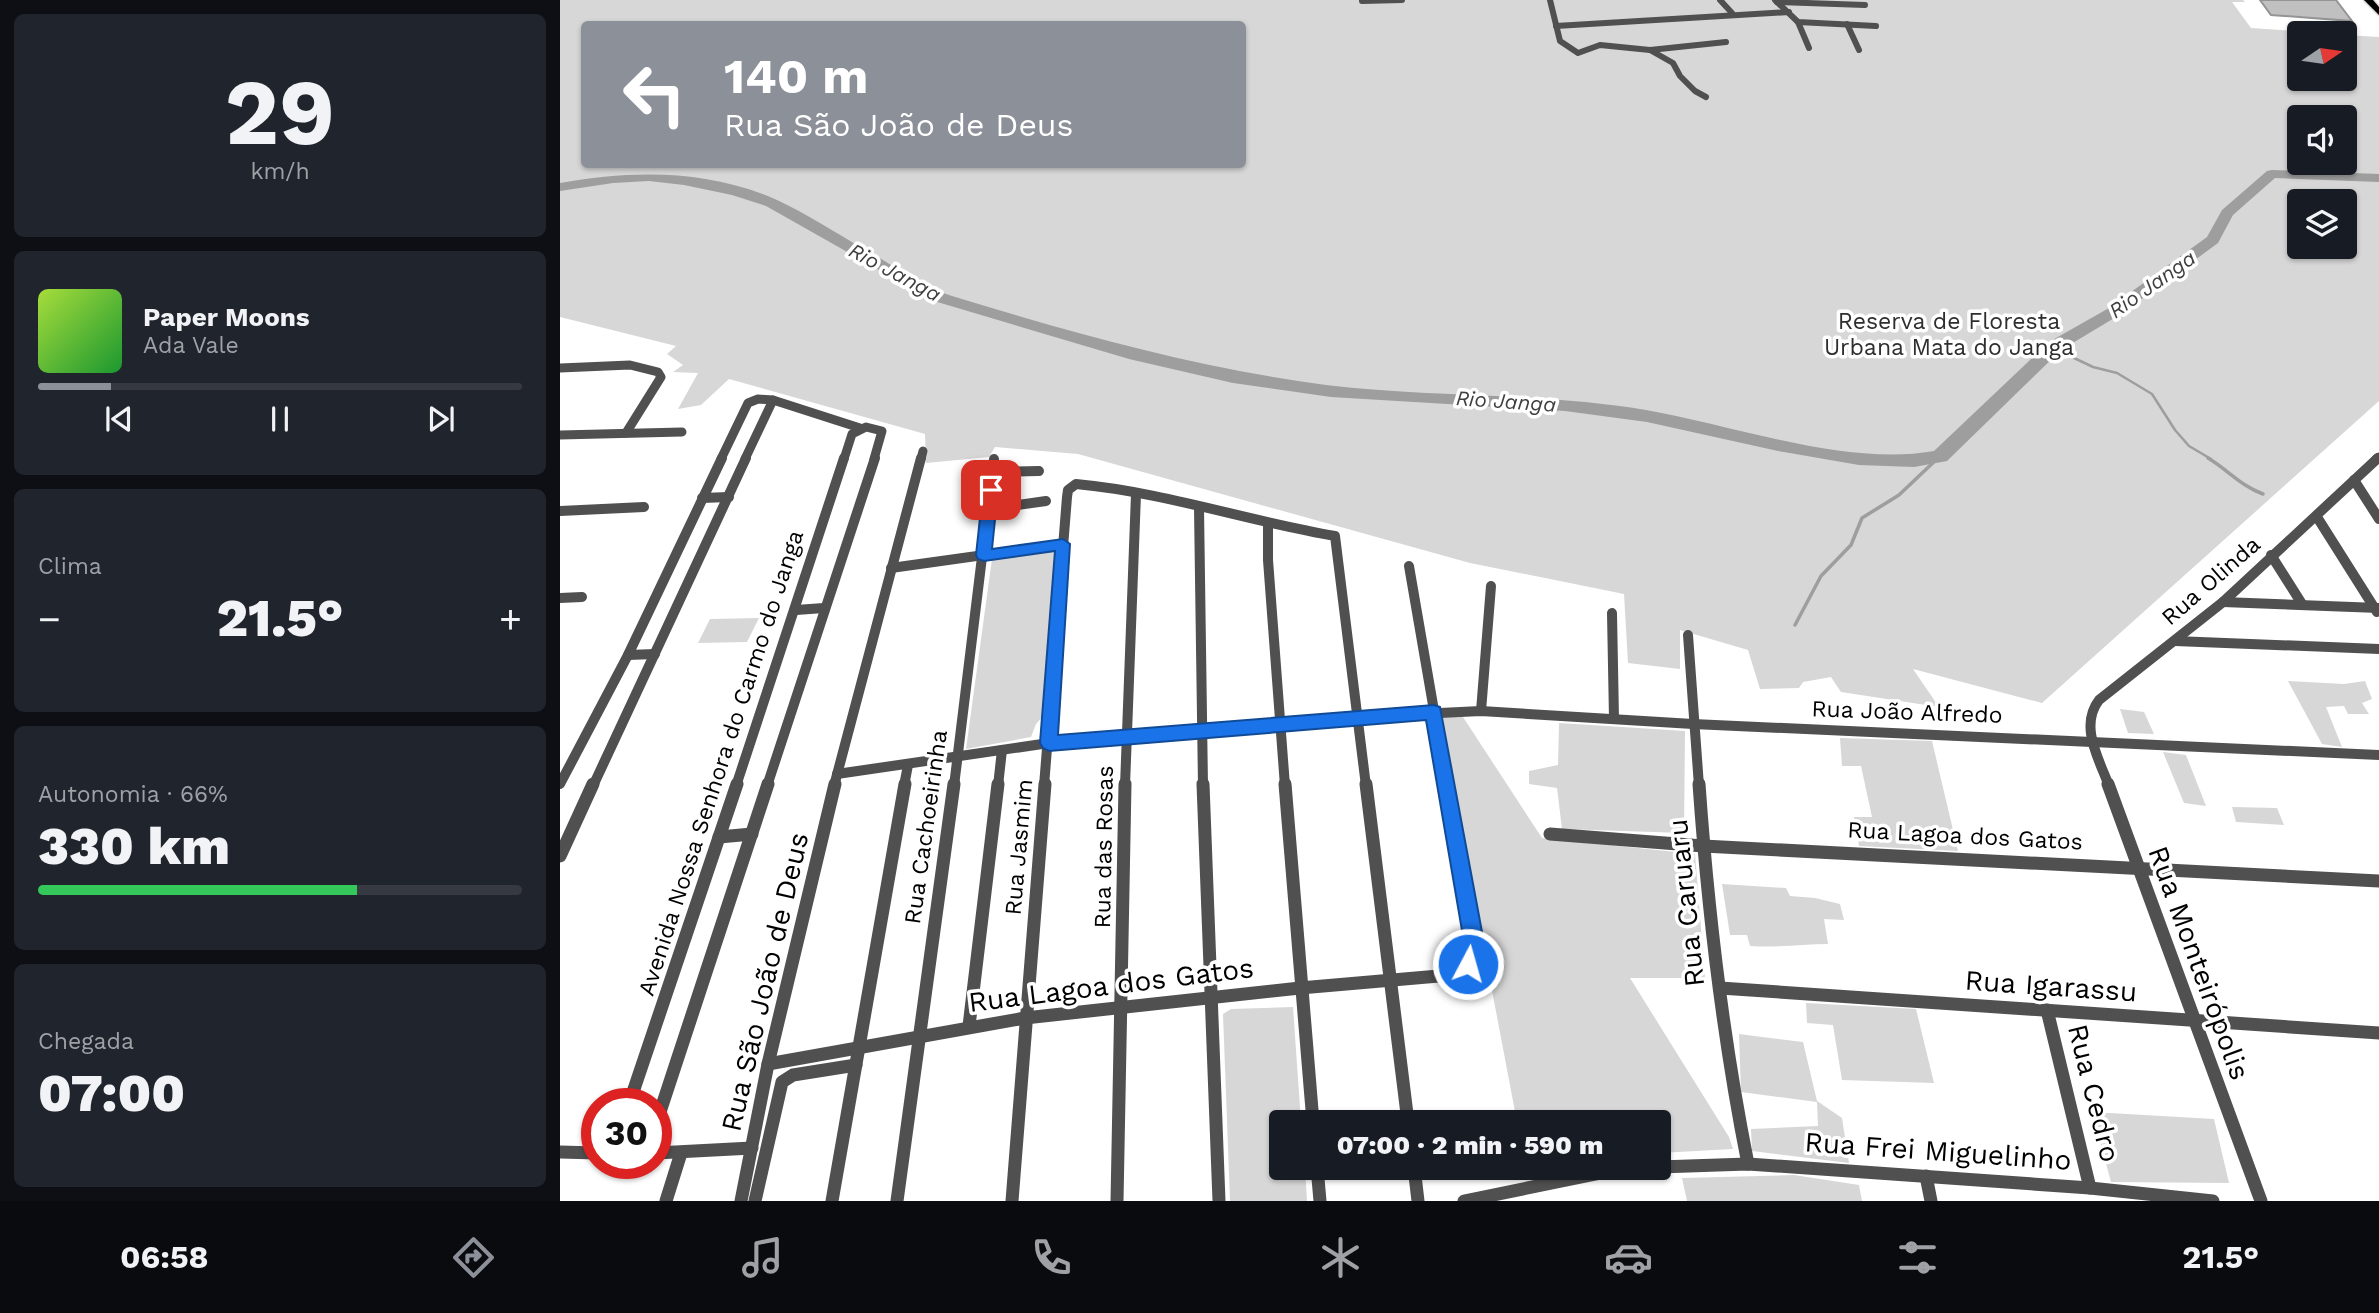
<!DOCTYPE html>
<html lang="pt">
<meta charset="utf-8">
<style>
body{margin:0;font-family:"Work Sans",sans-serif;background:#20242c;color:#f1f3f6;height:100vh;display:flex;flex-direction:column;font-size:26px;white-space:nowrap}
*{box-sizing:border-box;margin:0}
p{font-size:23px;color:#9ea1a6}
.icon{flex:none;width:38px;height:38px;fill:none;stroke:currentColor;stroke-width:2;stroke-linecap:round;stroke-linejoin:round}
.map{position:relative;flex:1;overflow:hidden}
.drawer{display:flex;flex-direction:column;gap:14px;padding:14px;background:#0d0f14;width:560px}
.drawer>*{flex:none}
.banner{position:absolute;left:21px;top:21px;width:665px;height:147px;border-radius:7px;box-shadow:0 2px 5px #0004;background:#8c9099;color:#fff;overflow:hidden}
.needle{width:46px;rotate:77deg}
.buttons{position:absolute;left:1727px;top:21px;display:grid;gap:14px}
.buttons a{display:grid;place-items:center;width:70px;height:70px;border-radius:7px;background:#171b24;box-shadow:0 2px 5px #0004;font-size:35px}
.speed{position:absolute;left:21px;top:1088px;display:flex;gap:14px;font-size:35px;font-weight:700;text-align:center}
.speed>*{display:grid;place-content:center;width:91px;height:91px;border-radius:50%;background:#171b24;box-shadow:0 2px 5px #0004;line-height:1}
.speed .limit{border:10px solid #d22;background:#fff;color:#111}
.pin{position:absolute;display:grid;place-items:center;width:60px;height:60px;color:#fff;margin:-30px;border-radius:14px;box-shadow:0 4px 10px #0006}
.me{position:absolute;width:77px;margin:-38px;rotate:6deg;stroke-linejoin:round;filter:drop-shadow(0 0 5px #0008)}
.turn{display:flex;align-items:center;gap:24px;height:147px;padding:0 28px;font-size:32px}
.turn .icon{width:91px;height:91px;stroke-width:2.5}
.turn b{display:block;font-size:49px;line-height:60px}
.big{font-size:52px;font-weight:800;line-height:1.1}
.drawer .widget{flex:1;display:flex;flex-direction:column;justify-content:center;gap:10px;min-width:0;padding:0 24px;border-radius:10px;background:#20242c}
.drawer .dial{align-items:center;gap:0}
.dial b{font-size:91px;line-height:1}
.song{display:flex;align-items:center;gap:21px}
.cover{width:84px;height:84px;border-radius:10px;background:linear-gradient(135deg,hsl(80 70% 55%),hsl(130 70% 35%))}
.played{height:7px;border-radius:4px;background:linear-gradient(90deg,#8c9099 15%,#363941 15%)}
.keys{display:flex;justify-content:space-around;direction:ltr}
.heat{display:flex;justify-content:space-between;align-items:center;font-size:38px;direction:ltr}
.charge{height:10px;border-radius:5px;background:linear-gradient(90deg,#34c759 66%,#363941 0)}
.trip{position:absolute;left:709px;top:1110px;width:402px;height:70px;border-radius:7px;background:#171b24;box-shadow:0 2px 5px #0004;font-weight:800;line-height:70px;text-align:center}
.tab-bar{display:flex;height:112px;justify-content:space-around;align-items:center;background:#090b0e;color:#9ea1a6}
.tab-bar .icon{width:49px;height:49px}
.tab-bar .active{color:#8c9099}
.tab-bar b{font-size:32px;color:#f1f3f6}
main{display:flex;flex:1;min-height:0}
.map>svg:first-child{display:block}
.green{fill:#d7d7d7;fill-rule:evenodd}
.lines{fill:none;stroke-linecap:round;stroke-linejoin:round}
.stream-far1{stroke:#9e9e9e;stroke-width:2.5}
.stream{stroke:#9e9e9e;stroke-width:3.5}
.river{fill:#9e9e9e;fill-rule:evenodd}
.building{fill:#c0c0c0;stroke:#949494;stroke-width:2}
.primary-casing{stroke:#dbdbdb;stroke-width:3}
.street-far3{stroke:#505050;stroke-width:6}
.street-far2{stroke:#505050;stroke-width:9}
.street-far1{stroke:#505050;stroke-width:10}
.street{stroke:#505050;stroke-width:13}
.primary{fill:#000;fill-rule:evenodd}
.route{fill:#1a73e8;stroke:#114b97;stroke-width:2}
.labels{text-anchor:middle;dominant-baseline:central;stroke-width:7;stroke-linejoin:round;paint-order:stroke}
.far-water-label{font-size:21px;font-style:italic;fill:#3f3f3f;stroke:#fff}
.park-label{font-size:23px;fill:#2e2e2e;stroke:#fff}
.street-label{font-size:23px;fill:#000;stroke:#fff}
.near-street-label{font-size:28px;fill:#000;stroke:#fff}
</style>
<main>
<section class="drawer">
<div class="widget dial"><b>29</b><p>km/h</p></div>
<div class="widget">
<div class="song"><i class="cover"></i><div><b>Paper Moons</b><p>Ada Vale</p></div></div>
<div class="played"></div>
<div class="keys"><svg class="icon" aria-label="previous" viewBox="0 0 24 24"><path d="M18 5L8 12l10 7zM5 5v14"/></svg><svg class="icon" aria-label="pause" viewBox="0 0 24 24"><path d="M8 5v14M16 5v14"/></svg><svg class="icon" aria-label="next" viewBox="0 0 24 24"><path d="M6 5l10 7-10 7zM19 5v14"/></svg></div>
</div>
<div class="widget"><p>Clima</p>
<div class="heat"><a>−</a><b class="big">21.5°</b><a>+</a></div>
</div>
<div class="widget"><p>Autonomia · 66%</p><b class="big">330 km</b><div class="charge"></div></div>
<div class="widget"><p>Chegada</p><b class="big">07:00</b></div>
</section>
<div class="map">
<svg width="1819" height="1201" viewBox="0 0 1819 1201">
<rect width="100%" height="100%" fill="#fff"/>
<g class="green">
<path d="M0 0H1683L1685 2H1672L1691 28 1767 33H1740V79H1785V35L1819 37V401L1482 703 1353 669 1379 707 1281 692 1271 677 1243 682 1239 688 1200 689 1188 650 1120 630V669L1068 663 1064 594 910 563 518 454 435 447 429 457 366 463 365 434 169 379 141 405 118 409 138 373 113 372 123 365 107 354 116 346 0 317ZM24 24H682V164H24ZM1740 117H1785V163H1740ZM1740 201H1785V247H1740Z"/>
<polygon points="498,548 486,713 476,724 471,737 406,749 432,559"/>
<polygon points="199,618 187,642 138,643 150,619"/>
<polygon points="1728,681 1784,684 1805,681 1812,699 1802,703 1809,714 1788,714 1784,706 1766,707 1782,747 1762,744"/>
<polygon points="1560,709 1584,712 1594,734 1568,733"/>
<polygon points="880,717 903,717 982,838 1135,854 1145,978 1070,978 1169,1137 1173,1149 1099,1153 1099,1122 957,1122"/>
<polygon points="999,723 1125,731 1124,833 1002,829 997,788 969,784 969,771 998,765"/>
<polygon points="1280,738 1372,741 1398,851 1299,846 1294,817 1312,817 1301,766 1282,766"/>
<polygon points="1603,752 1626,755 1646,806 1624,803"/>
<polygon points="1672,807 1717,808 1724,825 1676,822"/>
<path d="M1162 884 1226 888 1230 896 1255 898 1280 904 1284 920 1264 919 1268 944C1241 944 1217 948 1190 946L1187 935H1170Z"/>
<polygon points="1246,1003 1356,1009 1374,1083 1282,1080 1273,1025 1247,1023"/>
<polygon points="733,1007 741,1122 721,1122 721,1167 745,1167 747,1201 670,1201 663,1014 671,1009"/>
<polygon points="1179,1034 1243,1042 1257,1101 1282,1118 1289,1163 1192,1151 1191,1129 1258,1126 1257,1102 1181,1092"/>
<polygon points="1532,1112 1654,1119 1669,1183 1551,1182"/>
<polygon points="1234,1175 1299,1185 1302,1201 1127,1201 1122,1178"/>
</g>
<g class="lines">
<g class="stream-far1">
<polyline points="1493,348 1533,367 1557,373 1592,394 1615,430 1629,446 1651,459"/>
<polyline points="1377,459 1380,456"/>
</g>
<g class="stream">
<path d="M1648 458C1668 470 1681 486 1703 494"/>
<polyline points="1235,625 1261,576 1291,545 1302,518 1339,495 1378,458"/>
</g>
<path class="river" d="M1712 170 1819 174V182L1715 178 1673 215 1658 243 1561 314 1501 350 1387 461 1354 467 1299 465 1218 451 1087 422 1005 411 771 397 673 383 569 359 374 301 206 206 172 195 124 185 89 181 53 183 0 191V183C72 170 148 169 217 200 247 214 276 233 304 249 332 264 362 287 392 296 516 334 638 368 766 385 873 398 980 392 1086 410 1173 425 1287 467 1374 451L1489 342 1549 308 1647 237 1662 210 1707 171Z"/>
</g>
<polygon class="building" points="1700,0 1776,0 1792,21 1711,15"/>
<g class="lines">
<defs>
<polygon id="primary" points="1804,0 1813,0 1819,7 1819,15"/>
</defs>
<use href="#primary" class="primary-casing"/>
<g class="street-far3">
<polyline points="990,0 1000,41 1018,53 1040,45 1090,50 1113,63 1120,76 1135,91 1146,97"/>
<polyline points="1160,0 1172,13"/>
<polyline points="1215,0 1238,22 1316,26"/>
<polyline points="802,1 842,0"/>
<polyline points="1217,2 1305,5"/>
<polyline points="1238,22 1249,48"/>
<polyline points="1287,24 1299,50"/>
<polyline points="996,26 1229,12"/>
<polyline points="1090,50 1166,42"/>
</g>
<g class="street-far2">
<polyline points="0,368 70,365 98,372 101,377 66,433"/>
<polyline points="0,435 122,432"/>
<polyline points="161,459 188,403 198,399 213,400 300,428"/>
<polyline points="185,459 213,400"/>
<polyline points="284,459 292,434 306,427 322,431 314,459"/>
<polyline points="361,459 363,451"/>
<polyline points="1816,459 1819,457"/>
</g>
<g class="street-far1">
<polyline points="433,472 479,471"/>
<polyline points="1794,480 1819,519"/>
<polyline points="142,498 169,497"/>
<polyline points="639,508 643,786"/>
<polyline points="429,509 486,501"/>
<polyline points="0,511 84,507"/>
<polyline points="1757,517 1817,612"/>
<polyline points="708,524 708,560 725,786"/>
<polyline points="1711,555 1742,604"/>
<polyline points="849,566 887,786"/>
<polyline points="331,568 503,544"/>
<polyline points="0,598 22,597"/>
<polyline points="1663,602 1819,608"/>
<polyline points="236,610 264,608"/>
<polyline points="1052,613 1054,719"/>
<polyline points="1128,635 1139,786"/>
<polyline points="1615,641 1819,649"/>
<polyline points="68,655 95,654"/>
<polyline points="921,711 931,586"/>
<polyline points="277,774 489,743 797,717 921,711 1133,724 1819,755"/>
<polyline points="0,784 68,655 162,458"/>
<polyline points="33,786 186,458"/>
<polyline points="176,786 284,458"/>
<polyline points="207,786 315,458"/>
<polyline points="274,786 361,458"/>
<polyline points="344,786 348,765"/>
<polyline points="394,786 434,459"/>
<polyline points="438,786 442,750"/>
<path d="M484 786 507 497 508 490 516 484C603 492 688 521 775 536L806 786"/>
<polyline points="565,786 576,494"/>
<path d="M1549 786C1539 759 1519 726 1539 700L1663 602 1818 458"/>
</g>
<g class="street">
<polyline points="643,784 659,1201"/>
<polyline points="725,784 753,1122"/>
<polyline points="806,784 848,1122"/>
<path d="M1139 784C1148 912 1163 1039 1188 1164"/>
<polyline points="1548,784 1701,1201"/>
<polyline points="990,834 1143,846 1819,881"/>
<polyline points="159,837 192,834"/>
<polyline points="0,856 33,784"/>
<polyline points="1160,988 1819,1033"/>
<polyline points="1487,1010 1530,1188"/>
<polyline points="409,1026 438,784"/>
<polyline points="208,1064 465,1018 740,988 902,974 915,948 887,784"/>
<polyline points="69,1104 177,784"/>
<polyline points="98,1118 208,784"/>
<polyline points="0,1152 37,1153"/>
<polyline points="96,1153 192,1148"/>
<polyline points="757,1167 760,1201"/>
<polyline points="854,1167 858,1201"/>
<polyline points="1099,1167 1188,1164 1530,1188 1653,1201"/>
<polyline points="1366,1176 1371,1201"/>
<polyline points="106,1201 121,1153"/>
<polyline points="181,1201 208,1064 275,784"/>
<polyline points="195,1201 222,1082 233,1075 296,1065"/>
<polyline points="272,1201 345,784"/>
<polyline points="337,1201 394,784"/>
<polyline points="452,1201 485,784"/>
<polyline points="557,1201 565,784"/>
<polyline points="904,1201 1041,1173 1098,1167"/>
</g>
<use href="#primary" class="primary"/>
</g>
<polygon class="route" points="431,485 438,490 432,549 503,539 510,544 498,735 874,705 880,707 925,948 915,971 908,974 901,971 898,964 905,948 866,720 489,751 483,748 480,743 495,551 424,561 418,559 416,555 423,490"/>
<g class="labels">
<g class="far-water-label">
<text transform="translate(335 272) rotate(28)">Rio Janga</text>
<text transform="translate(1592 284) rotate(-35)">Rio Janga</text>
<text transform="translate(946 401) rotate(4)">Rio Janga</text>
</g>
<g class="park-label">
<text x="1389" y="321">Reserva de Floresta<tspan x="1389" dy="26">Urbana Mata do Janga</tspan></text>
</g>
<g class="street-label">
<text transform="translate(1651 581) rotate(-41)">Rua Olinda</text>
<text transform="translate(1347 712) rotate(2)">Rua João Alfredo</text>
<text transform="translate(161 763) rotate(-72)">Avenida Nossa Senhora do Carmo do Janga</text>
<text transform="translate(366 827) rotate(-82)">Rua Cachoeirinha</text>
<text transform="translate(1405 836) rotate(3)">Rua Lagoa dos Gatos</text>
<text transform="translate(459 847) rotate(-85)">Rua Jasmim</text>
<text transform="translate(544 847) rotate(-89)">Rua das Rosas</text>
</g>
<g class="near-street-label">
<text transform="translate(1126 903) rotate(-96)">Rua Caruaru</text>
<text transform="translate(1639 963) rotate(70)">Rua Monteirópolis</text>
<text transform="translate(205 982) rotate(-77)">Rua São João de Deus</text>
<text transform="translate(551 985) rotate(-7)">Rua Lagoa dos Gatos</text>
<text transform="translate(1491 986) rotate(4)">Rua Igarassu</text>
<text transform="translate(1534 1093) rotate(76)">Rua Cedro</text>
<text transform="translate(1378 1151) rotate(4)">Rua Frei Miguelinho</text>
</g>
</g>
</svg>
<div class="buttons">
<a><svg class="needle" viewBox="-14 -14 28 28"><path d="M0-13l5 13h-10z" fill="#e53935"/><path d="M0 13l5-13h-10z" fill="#9ea1a6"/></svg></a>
<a><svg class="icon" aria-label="sound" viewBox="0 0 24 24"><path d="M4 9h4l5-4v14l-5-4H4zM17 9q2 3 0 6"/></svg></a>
<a><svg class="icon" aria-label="layers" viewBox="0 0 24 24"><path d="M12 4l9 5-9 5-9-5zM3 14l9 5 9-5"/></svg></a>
</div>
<div class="speed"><div class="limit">30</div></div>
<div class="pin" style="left:431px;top:490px;background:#d93025"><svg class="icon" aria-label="arrive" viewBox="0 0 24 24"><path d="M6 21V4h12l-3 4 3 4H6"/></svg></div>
<svg class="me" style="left:908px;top:964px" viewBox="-20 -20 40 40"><circle r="17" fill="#1a73e8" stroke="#fff" stroke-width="3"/><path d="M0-11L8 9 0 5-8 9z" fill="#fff"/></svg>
<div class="trip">07:00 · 2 min · 590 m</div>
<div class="banner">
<div class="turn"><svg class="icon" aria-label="left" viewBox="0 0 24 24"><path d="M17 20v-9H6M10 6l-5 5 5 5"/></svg><div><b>140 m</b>Rua São João de Deus</div></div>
</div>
</div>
</main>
<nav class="tab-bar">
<b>06:58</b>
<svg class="icon active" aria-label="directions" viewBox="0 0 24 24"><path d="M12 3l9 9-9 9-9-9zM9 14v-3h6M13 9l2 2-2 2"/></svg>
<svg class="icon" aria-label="music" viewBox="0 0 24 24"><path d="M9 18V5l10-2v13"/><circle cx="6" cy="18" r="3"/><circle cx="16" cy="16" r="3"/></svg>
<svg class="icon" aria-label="phone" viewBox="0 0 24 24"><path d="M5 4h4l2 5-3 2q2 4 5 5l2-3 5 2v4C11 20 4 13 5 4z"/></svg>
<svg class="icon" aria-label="climate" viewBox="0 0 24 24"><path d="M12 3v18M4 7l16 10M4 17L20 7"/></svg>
<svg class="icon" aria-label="car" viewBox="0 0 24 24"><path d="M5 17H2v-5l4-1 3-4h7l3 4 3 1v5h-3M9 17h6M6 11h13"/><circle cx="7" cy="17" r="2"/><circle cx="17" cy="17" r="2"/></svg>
<svg class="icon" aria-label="filters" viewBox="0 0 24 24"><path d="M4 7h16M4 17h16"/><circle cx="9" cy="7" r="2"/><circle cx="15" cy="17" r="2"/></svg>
<b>21.5°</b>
</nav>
